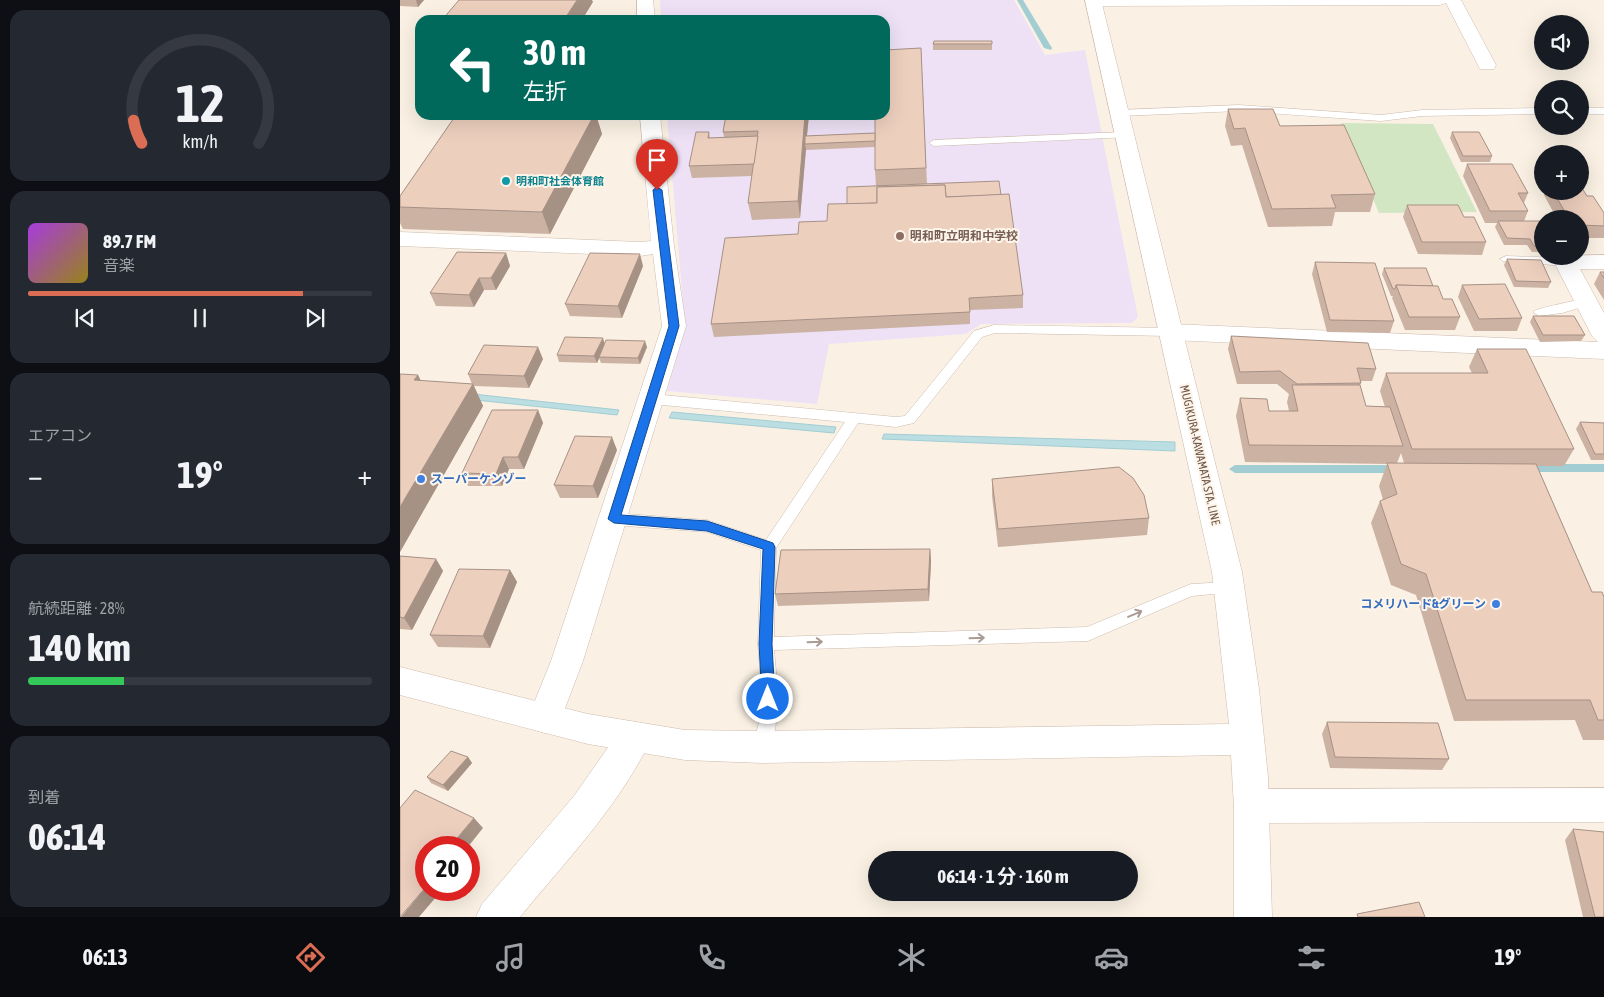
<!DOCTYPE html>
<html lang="ja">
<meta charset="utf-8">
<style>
body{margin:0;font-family:"Asap Condensed","Noto Sans JP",sans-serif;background:#242831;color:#f1f3f6;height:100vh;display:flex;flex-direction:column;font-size:19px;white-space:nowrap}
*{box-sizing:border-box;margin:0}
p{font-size:16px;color:#9ea1a6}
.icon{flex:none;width:28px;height:28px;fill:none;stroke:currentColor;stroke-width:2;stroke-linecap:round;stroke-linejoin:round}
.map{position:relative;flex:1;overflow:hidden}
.drawer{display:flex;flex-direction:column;gap:10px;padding:10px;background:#0d0f14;width:400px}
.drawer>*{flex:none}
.banner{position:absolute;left:15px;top:15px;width:475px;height:105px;border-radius:15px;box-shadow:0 5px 20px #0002;background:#00695c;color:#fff;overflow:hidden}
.fabs{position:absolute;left:1134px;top:15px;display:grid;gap:10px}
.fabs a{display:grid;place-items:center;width:55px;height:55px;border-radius:50%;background:#171b24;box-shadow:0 5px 20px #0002;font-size:25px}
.speed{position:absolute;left:15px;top:836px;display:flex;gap:10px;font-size:25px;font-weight:700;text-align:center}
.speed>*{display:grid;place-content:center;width:65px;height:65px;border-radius:50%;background:#171b24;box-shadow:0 5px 20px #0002;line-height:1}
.speed .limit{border:8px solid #d22;background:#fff;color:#111}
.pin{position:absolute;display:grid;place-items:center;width:42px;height:42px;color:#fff;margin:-51px -21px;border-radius:50% 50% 50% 0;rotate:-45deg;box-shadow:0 0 5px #0007}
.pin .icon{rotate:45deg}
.me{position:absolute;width:55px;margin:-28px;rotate:0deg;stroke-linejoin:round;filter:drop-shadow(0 0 4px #0008)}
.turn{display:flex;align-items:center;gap:18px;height:105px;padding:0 25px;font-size:22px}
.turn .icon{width:65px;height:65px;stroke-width:2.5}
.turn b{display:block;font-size:35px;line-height:42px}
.big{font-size:38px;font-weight:700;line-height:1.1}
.drawer .card{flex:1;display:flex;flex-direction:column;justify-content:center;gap:8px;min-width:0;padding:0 18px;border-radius:15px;background:#242831}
.drawer .dial{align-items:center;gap:0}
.dial svg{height:130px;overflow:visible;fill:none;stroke:#363941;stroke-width:7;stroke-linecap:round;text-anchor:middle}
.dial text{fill:#f1f3f6;stroke:none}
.song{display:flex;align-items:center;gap:15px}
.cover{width:60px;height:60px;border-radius:8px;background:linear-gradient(135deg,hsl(280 70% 55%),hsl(50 70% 35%))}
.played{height:5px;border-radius:2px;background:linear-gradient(90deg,#da6d53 80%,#363941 80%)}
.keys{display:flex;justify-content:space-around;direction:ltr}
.heat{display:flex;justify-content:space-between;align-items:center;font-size:28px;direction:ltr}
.charge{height:8px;border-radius:4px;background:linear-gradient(90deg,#34c759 28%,#363941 0)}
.trip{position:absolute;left:468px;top:851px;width:270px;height:50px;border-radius:25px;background:#171b24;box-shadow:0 5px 20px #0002;font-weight:700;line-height:50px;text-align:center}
.dock{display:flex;height:80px;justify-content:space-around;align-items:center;background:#090b0e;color:#9ea1a6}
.dock .icon{width:35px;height:35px}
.dock .on{color:#da6d53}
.dock b{font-size:22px;color:#f1f3f6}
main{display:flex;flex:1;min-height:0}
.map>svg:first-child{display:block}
.education{fill:#eee1f6}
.green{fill:#d3e6c4}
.water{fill:#bbdee2;stroke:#a2cdd3}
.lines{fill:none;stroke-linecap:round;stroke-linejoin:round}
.stream{fill:#a2cdd3;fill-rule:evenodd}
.lane-casing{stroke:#cdbbaf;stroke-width:1}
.street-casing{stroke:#cdbbaf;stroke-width:1}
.secondary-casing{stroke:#cfbaac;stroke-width:1}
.lane{fill:#fff;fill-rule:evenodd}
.street{fill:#fff;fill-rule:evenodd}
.secondary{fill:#fff;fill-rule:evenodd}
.wall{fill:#ccb2a3;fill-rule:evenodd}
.shaded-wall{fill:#a69185}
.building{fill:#edcfbe;stroke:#a69185}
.oneway{stroke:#aa9b94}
.route{fill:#1a73e8;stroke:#114b97}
.culture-dot{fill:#0f9aa8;stroke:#fdf5ea;stroke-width:2}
.education-dot{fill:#8d6e63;stroke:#fdf5ea;stroke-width:2}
.shop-dot{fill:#3f7fe0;stroke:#fdf5ea;stroke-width:2}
.labels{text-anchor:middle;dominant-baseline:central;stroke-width:4;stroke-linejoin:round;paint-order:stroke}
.far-culture-label{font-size:11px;font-weight:bold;fill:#0d838f;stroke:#fdf5ea;text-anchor:start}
.education-label{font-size:12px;font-weight:bold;fill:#785e54;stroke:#fdf5ea;text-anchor:start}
.street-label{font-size:12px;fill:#71584c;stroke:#fdf5ea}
.shop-label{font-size:12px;font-weight:bold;fill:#366cbe;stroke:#fdf5ea;text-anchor:start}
</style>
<main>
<section class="drawer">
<div class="card dial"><svg viewBox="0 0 100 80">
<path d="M14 69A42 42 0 1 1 86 69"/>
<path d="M14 69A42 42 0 0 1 9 55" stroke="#da6d53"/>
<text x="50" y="56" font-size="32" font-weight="700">12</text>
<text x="50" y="72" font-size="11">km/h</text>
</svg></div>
<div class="card">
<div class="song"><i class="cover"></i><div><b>89.7 FM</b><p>音楽</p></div></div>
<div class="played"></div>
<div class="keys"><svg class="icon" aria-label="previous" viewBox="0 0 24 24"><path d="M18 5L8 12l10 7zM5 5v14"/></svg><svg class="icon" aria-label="pause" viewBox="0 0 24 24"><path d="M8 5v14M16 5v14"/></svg><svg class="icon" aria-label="next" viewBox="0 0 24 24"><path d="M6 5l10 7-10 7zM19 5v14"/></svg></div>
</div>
<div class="card"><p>エアコン</p>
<div class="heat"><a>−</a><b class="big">19°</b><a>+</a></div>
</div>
<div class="card"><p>航続距離 · 28%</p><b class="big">140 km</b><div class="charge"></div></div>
<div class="card"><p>到着</p><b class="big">06:14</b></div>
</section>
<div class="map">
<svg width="1204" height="917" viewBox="0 0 1204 917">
<rect width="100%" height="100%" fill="#faf1e4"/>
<polygon class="education" points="260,0 614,0 645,55 685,50 738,317 732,323 581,324 566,334 429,344 417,404 267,391 285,326 267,115 485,115 485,20 261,20"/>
<polygon class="green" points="941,123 1033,124 1077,212 979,213"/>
<g class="water">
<polygon points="0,386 219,410 217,415 0,392"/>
<polygon points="272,412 436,427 434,433 269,418"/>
<polygon points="484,434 775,442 775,451 482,439"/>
</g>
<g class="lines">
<g class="stream">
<polygon points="617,0 623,0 652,48 651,50 644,48"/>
<polygon points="1124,464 1204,464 1204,472 1124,472 1118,468"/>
<polygon points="835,465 1001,465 1007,469 1001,473 835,473 829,469"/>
</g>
<defs>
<g id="lane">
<polygon points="839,105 981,115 1022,110 1142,108 1142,114 1022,116 981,121 839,111 720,116 715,113 720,110"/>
<rect x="1180" y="108" width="24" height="6"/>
<polygon points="725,132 729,133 729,137 534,146 529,143 534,140"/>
<polygon points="1106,256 1165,258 1171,262 1165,266 1102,261 1100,259"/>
<path d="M1185 298 1191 302 1189 305 1162 313 1139 316 1133 312C1136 308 1176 301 1185 298Z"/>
<path d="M594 325 771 328 777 332 771 336 595 333 582 337 514 423 496 427 458 423 376 548 374 637 687 627 791 584 829 582 834 584 837 588 834 592 792 596 688 641 374 650C377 682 382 722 368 752L362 755 356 752 353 747 359 722 361 683 358 644 361 550 307 532 213 525 208 523 206 519 208 515 213 513 307 520 366 540 445 422 252 404 245 399 252 394 496 417 505 416 574 331Z"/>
</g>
<g id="street">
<polygon points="237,0 253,0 255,20 237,20"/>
<polygon points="685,0 1061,0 1096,65 1094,69 1080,69 1046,3 1040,5 693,6 687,5"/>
<polygon points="240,115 260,115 274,246 286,326 183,661 157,729 145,733 133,729 128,718 151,661 262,326 253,254 240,256 0,246 0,232 240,242 251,241"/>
<polygon points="1204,255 1204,269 1180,269 1204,313 1204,359 771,340 762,338 759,332 762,326 771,324 1198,342 1192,336 1154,262 1160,256"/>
<path d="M235 722 247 726 252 737C221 804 166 861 120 917H76L82 904 174 796 223 726Z"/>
<polygon points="1204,788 1204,822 852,823 839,818 834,806 839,794 852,789"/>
</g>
<polygon id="secondary" points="685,0 701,0 842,572 859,689 868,777 872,917 834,917 834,807 831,755 362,763 285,760 188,744 0,695 0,667 188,714 285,730 362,731 829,724 812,572"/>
</defs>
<use href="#lane" class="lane-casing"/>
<use href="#street" class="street-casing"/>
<use href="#secondary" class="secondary-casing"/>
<use href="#lane" class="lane"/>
<use href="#street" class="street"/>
<use href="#secondary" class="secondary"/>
</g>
<g class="wall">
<polygon points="0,0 24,0 18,7 0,6"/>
<polygon points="592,41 592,50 533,50 533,44"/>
<polygon points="521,48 527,184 601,195 623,295 623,308 570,310 570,324 314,337 311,324 398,234 427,221 447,204 476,186 475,170 475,147 406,150 406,149 400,218 352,220 348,203 352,176 292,178 289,166 309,132 310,138 324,137 323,132 326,115 409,115 407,136 475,133"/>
<polygon points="828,109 880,126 975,194 970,212 935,212 932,226 868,227 842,145 831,146 825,126"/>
<polygon points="56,115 196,115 202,134 150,234 3,229 0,223 0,196"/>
<rect x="448" y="115" width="13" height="1"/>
<polygon points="1052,132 1092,156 1090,162 1061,162 1050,138"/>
<polygon points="1067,164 1128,193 1124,203 1128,211 1124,221 1142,221 1142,252 1132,252 1127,245 1104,245 1095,227 1097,223 1085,223 1063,176"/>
<polygon points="1145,191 1180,191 1204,213 1204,238 1180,238 1180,219 1157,219 1144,195"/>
<polygon points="1007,205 1086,242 1082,255 1018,254 1003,217"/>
<polygon points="106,253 110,266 96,290 84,290 74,307 36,306 30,293"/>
<polygon points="1107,259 1151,282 1148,288 1114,287 1104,265"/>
<polygon points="915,262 994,321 990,333 927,332 912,274"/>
<polygon points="243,266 222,318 170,316 165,304"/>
<polygon points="984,268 1033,286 1043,299 1060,317 1055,330 1005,330 992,298 993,296 991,296 982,274"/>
<polygon points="1200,272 1204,272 1204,300 1194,284"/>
<polygon points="1062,285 1122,318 1117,331 1074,331 1058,297"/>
<polygon points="1133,316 1185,335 1181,341 1140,342 1130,322"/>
<path d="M831 336 976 369 972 381H961V383L960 386 966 406 985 407 980 391 986 373H1072L1069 367 1077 349 1174 449 1164 466H1137L1192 592 1204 597V740H1183L1175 720 1054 721 1016 595 991 585 971 523 980 501 983 500 979 486 987 464 845 462 836 416 840 398 869 411H889L887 402 889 394 877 384H837L828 349ZM1001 453 1004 463H997Z"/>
<polygon points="205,344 247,347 240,364 201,363 199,358 197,363 159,362 157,355"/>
<polygon points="143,359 129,388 74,386 83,406 0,552 18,375 21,381 72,384 68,374"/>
<polygon points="138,410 143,423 124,469 109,469 102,486 68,486 62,473"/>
<polygon points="1180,422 1204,423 1204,460 1191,460 1176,429"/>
<polygon points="217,450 198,498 160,498 154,485"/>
<polygon points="592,479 749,518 747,535 598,547 592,496"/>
<polygon points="530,549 531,561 529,601 378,606 375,594"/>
<polygon points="0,556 36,559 43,571 12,630 0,629"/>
<polygon points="110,570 117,582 90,648 38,647 30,635"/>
<polygon points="927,722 1049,759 1042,770 930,768 922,734"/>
<polygon points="68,757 72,763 48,791 31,783 27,777"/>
<polygon points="1173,829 1204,917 1183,917 1165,840"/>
</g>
<g class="shaded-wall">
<polygon points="16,0 24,0 18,7"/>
<polygon points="177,0 192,0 193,2 182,20 164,20"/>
<polygon points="194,115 196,115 202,134 150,234 142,212"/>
<polygon points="405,115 409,115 406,144 405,144 406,149 400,218 398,201"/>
<polygon points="106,253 110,266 96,290 91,278"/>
<polygon points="240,254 243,266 222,318 218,306"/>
<polygon points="79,278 84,290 74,307 69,295"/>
<polygon points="203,338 205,345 197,363 194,356"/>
<polygon points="245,341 247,347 240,364 238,358"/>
<polygon points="138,347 143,359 129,388 124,376"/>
<polygon points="18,375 29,398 14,380"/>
<polygon points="73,384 83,406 0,552 0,507"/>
<polygon points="138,410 143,423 124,469 118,457"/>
<polygon points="212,437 217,450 198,498 193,486"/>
<polygon points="103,457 109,469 102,486 96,474"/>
<polygon points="530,549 531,561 529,601 528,589"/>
<polygon points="36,559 43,571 12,630 4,618"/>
<polygon points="110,570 117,582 90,648 83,636"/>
<polygon points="68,757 72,763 48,791 43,785"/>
<polygon points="74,818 83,828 67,848 49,848"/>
<polygon points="26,887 26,890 42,890 19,917 1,917"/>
</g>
<g class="building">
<polygon points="59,0 177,0 164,20 42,20"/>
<polygon points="534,41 592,41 592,44 533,44"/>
<polygon points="521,48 526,168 475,170 475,115 485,115 485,50"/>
<polygon points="828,109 873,109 880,126 944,125 975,194 931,195 936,208 872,209 845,128 834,129"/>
<polygon points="56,115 194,115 142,212 0,207 0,196"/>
<polygon points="326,115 405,115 398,201 348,203 358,131 323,132"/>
<polygon points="296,132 309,132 308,138 358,136 354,164 289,166"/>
<polygon points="1052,132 1079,132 1092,156 1063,156"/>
<polygon points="475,133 475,141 405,144 405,136"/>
<polygon points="1067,164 1112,164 1128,193 1118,193 1128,211 1090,211"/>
<polygon points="599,181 601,195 546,197 545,185 477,187 477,203 447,204 447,187"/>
<polygon points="545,185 546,197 609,194 623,295 569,298 570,312 311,324 325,238 398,234 399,222 427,221 428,204 477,203 477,187"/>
<polygon points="1180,185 1187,196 1193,196 1204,213 1204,226 1180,225 1180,219 1169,219 1153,191 1180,191"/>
<polygon points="1007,205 1058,205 1064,217 1074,217 1086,242 1022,242"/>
<polygon points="1098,221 1142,221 1142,246 1134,246 1130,239 1107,238"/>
<polygon points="57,252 106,253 91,278 79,278 69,295 30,293"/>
<polygon points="190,253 240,254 218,306 165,304"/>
<polygon points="1107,259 1141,260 1151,282 1116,281"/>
<polygon points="915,262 975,263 994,321 930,320"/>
<polygon points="984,268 1026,268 1033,286 996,285 995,289 993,289"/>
<polygon points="1200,272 1204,272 1204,278"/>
<polygon points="1105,284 1122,318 1079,319 1062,285"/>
<polygon points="996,285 1038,286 1043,299 1052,299 1060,317 1009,317"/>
<polygon points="1133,316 1174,316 1185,335 1143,335"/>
<polygon points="831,336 968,343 976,369 957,368 961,383 897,384 880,371 840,372"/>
<polygon points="165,337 203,338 194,356 157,355"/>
<polygon points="206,340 245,341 238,358 199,357"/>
<polygon points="84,345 138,347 124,376 68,374"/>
<polygon points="1077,349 1126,349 1174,449 1012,449 986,373 1088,373"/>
<polygon points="0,374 18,375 14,380 73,384 0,507"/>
<polygon points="892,385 960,385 966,406 990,407 1003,446 849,445 840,398 867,399 869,411 898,411"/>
<polygon points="92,410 138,410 118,457 103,457 96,474 62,473"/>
<polygon points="1180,422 1204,423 1204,454 1195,454"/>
<polygon points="175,436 212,437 193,486 154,485"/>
<polygon points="987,463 1136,464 1192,592 1202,592 1204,597 1204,720 1198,720 1190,700 1066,700 1026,574 1001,564 980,501 997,494"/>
<polygon points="719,467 733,478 744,495 749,518 598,529 592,479"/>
<polygon points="530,549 528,589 375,594 381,550"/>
<polygon points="0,556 36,559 4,618 0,617"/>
<polygon points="59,569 110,570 83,636 30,635"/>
<polygon points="927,722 1038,723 1049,759 935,757"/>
<polygon points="51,751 68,757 43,785 27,777"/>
<polygon points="15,790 74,818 49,848 26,848 26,887 0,917 0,808"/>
<polygon points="1173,829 1204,832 1204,917 1195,917"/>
<polygon points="1019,902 1025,917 958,917 957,914"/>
</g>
<defs><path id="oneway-shaft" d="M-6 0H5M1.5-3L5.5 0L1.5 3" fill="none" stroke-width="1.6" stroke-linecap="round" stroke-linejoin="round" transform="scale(1.25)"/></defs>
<g class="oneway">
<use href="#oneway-shaft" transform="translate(735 614) rotate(-23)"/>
<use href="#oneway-shaft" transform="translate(577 638) rotate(-2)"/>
<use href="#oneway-shaft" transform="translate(415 642) rotate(-2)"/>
</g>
<polygon class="route" points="257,187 262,190 279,326 221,515 307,521 373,543 375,547 372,644 375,699 373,703 368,705 364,703 362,699 359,644 363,549 307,531 214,523 208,519 269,326 253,190"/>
<circle class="culture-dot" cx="106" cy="181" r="5"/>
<circle class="education-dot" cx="500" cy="236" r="5"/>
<g class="shop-dot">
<circle cx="21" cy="479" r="5"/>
<circle cx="1096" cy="604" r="5"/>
</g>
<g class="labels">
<g class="far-culture-label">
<text x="116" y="181">明和町社会体育館</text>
</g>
<g class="education-label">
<text x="510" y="236">明和町立明和中学校</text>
</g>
<g class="street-label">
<text transform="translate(800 455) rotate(77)">MUGIKURA-KAWAMATA STA. LINE</text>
</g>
<g class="shop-label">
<text x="31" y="479">スーパーケンゾー</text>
<text x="1086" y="604" text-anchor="end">コメリハード&amp;グリーン</text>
</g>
</g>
</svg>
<div class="fabs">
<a><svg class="icon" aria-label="sound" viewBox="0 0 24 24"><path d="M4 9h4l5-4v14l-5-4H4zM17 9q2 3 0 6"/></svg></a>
<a><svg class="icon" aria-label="search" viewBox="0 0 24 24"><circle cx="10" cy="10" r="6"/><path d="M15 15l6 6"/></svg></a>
<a>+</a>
<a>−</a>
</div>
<div class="speed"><div class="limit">20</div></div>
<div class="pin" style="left:257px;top:190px;background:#d93025"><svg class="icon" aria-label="arrive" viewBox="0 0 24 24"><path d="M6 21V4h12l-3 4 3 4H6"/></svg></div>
<svg class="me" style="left:368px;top:699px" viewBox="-20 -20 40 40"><circle r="17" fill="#1a73e8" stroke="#fff" stroke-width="3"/><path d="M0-11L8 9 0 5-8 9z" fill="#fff"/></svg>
<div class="trip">06:14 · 1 分 · 160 m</div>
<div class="banner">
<div class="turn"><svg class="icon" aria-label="left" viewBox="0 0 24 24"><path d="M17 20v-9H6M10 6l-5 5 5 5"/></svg><div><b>30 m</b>左折</div></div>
</div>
</div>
</main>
<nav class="dock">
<b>06:13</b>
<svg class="icon on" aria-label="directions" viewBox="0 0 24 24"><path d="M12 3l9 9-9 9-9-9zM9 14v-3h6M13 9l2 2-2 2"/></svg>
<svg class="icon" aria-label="music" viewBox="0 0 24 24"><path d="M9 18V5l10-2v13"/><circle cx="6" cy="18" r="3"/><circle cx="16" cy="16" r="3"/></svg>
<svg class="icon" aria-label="phone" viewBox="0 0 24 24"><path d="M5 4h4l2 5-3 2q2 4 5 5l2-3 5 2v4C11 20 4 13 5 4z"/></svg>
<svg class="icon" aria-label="climate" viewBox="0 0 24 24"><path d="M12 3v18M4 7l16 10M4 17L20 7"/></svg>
<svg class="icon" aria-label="car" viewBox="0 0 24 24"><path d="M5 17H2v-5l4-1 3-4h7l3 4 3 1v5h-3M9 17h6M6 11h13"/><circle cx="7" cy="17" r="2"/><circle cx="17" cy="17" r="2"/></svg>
<svg class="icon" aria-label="filters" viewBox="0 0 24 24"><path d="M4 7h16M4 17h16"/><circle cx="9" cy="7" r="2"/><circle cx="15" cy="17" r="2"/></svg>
<b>19°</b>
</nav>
